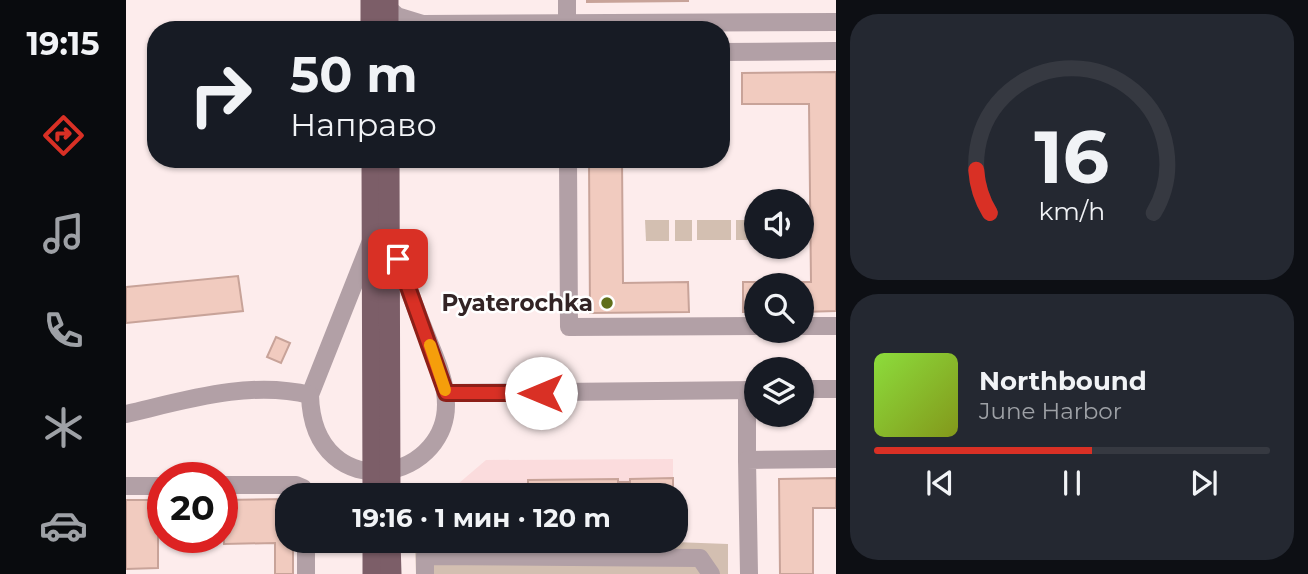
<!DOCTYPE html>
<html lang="ru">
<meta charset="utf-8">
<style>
body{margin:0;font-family:Montserrat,sans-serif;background:#242831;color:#f1f3f6;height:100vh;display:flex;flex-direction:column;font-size:26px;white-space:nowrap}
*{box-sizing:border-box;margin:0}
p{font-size:23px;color:#9ea1a6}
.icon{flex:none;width:38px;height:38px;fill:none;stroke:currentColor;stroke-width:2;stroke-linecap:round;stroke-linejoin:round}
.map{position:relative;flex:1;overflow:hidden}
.drawer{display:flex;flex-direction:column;gap:14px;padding:14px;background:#0d0f14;width:472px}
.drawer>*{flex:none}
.guide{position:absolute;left:21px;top:21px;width:583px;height:147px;border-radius:28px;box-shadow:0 2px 5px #0004;background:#171b24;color:#f1f3f6;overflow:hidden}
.buttons{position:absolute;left:618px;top:189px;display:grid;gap:14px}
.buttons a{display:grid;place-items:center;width:70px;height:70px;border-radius:50%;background:#171b24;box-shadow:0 2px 5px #0004;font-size:35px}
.speed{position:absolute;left:21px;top:462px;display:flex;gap:14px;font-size:35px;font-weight:700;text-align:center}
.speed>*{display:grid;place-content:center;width:91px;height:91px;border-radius:50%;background:#171b24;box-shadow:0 2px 5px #0004;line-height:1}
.speed .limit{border:10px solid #d22;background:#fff;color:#111}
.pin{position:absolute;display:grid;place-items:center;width:60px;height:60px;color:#fff;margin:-30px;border-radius:14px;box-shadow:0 4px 10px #0006}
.me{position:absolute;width:77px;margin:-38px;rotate:270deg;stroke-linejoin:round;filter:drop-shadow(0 0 5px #0008)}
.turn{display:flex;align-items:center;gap:24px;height:147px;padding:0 28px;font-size:32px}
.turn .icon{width:91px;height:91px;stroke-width:2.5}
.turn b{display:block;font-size:49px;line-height:60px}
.drawer .card{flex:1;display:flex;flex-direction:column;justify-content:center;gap:10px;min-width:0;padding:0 24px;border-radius:28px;background:#242831}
.drawer .dial{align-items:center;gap:0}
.dial svg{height:182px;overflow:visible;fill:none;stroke:#363941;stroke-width:7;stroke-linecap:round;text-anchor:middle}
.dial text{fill:#f1f3f6;stroke:none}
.song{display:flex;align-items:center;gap:21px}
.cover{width:84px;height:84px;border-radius:10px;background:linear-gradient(135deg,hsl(90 70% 55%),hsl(70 70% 35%))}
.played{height:7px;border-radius:4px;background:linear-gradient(90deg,#d93025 55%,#363941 55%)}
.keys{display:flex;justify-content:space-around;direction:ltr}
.trip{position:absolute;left:149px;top:483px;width:413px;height:70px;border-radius:28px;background:#171b24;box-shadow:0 2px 5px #0004;font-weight:700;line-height:70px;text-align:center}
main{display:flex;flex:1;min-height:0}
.menu{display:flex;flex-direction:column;width:126px;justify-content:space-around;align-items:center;background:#090b0e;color:#9ea1a6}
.menu .icon{width:49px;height:49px}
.menu .active{color:#d93025}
.menu b{font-size:32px;color:#f1f3f6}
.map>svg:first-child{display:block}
.built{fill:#fbdcdd}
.green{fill:#d3bfb1}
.building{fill:#f1cbbf;stroke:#c8a399;stroke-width:2}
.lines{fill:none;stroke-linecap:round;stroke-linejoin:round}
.minor{stroke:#b2a0a6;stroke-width:18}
.major{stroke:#7c5e68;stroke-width:21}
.route-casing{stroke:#8d1f18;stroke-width:18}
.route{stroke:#d93025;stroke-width:12}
.slow{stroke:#f59e0b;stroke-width:12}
.poi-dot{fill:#606f1a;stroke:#fff;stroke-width:2.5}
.labels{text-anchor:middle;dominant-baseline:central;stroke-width:5;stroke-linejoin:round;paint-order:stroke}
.poi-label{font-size:23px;font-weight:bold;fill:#332425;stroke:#fff;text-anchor:end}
</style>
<main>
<nav class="menu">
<b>19:15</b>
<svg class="icon active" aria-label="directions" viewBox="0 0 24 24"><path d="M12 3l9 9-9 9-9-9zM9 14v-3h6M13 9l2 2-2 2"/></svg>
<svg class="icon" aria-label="music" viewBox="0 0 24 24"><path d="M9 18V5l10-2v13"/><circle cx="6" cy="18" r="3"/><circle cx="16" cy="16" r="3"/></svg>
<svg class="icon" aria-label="phone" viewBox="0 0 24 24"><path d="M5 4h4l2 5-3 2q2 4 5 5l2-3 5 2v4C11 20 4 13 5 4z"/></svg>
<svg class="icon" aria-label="climate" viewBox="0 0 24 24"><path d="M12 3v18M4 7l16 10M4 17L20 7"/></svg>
<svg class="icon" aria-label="car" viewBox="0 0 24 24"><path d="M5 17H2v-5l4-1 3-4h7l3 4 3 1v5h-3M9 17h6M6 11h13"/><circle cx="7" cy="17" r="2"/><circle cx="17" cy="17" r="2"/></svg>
</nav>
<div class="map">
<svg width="710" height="574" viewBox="0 0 710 574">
<rect width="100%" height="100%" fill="#fdecec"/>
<g class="built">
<polygon points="547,459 547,495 319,495 360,460"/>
<polygon points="308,541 548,541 548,542 308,543"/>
</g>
<g class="green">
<polygon points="519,220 543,220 543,241 520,241"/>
<rect x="549" y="220" width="17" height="21"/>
<rect x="571" y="220" width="34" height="20"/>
<rect x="610" y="220" width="17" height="20"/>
<polygon points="548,542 602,544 602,574 290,574 289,543"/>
</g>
<g class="building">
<polygon points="461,0 562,0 562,1 461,2"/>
<polygon points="710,72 710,311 676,312 676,285 630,285 630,312 617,312 617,282 685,282 683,104 616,104 616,73"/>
<polygon points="496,159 497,283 562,282 563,312 464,313 463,159"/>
<polygon points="112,276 117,311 0,323 0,287"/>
<polygon points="150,337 164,343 155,363 141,357"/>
<polygon points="547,478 547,495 402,495 402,480 492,479 492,482 504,482 504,479"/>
<polygon points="710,478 710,508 687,508 687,574 654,574 653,479"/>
<polygon points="161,499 161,541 167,541 167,574 149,574 149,543 98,544 96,500"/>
<polygon points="0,500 32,500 32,568 0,569"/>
<rect x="32" y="500" width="5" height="18"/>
</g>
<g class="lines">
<g class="minor">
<polyline points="441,0 441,30"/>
<polyline points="262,8 271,16 297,24 710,22"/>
<polyline points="595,52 710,51"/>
<polyline points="442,159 443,327 630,326"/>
<path d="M245 241 184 395C187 511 333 483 319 392 316 370 305 348 297 327 286 299 276 270 265 242"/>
<polyline points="676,326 710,326"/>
<polyline points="676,389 710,389"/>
<polyline points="621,390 621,460"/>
<polyline points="320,393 630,390"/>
<path d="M0 414C60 400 124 380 184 395"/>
<polyline points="96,485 170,485 177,488 179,495"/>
<polyline points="0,486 37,486"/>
<polyline points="180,541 180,574"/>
<polyline points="299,574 299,556 574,558 585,574"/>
<polyline points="623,574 621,460 710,459"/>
</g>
<g class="major">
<polyline points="245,30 245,0"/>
<polyline points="262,30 262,0"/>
<polyline points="246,159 247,495"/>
<polyline points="263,159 264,495"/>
<polyline points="247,541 247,574"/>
<polyline points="264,541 265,574"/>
</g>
</g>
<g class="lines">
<defs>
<polyline id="route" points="272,259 320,393 415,393"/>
</defs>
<use href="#route" class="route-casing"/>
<use href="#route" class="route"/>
<polyline class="slow" points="304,345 319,390"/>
</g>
<circle class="poi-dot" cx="481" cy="303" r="7"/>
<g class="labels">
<g class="poi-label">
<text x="467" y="303">Pyaterochka</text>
</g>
</g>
</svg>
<div class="buttons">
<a><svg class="icon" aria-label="sound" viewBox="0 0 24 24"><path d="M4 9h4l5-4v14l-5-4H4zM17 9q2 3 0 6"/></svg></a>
<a><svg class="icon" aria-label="search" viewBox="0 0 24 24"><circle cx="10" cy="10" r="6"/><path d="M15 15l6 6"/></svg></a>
<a><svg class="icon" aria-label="layers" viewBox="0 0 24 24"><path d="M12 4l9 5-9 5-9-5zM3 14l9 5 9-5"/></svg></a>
</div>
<div class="speed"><div class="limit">20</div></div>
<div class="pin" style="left:272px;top:259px;background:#d93025"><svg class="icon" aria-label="arrive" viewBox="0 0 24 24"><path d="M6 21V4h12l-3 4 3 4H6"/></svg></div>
<svg class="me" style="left:415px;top:393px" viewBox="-20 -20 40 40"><circle r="19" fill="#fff"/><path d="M0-13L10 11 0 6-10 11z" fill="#d93025"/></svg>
<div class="trip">19:16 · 1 мин · 120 m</div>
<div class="guide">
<div class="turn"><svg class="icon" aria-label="right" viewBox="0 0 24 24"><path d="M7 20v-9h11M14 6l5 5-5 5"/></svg><div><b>50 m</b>Направо</div></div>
</div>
</div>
<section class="drawer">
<div class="card dial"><svg viewBox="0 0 100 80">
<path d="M14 69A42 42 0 1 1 86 69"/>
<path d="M14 69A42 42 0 0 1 8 50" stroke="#d93025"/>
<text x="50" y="56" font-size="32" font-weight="700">16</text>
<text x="50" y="72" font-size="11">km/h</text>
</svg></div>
<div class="card">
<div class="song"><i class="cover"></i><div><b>Northbound</b><p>June Harbor</p></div></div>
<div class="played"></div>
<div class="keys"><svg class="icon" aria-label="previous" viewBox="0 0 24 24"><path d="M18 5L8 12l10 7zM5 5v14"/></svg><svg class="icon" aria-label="pause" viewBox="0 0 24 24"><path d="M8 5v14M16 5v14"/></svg><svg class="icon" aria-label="next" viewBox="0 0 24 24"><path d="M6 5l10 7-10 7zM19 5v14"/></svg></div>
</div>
</section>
</main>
